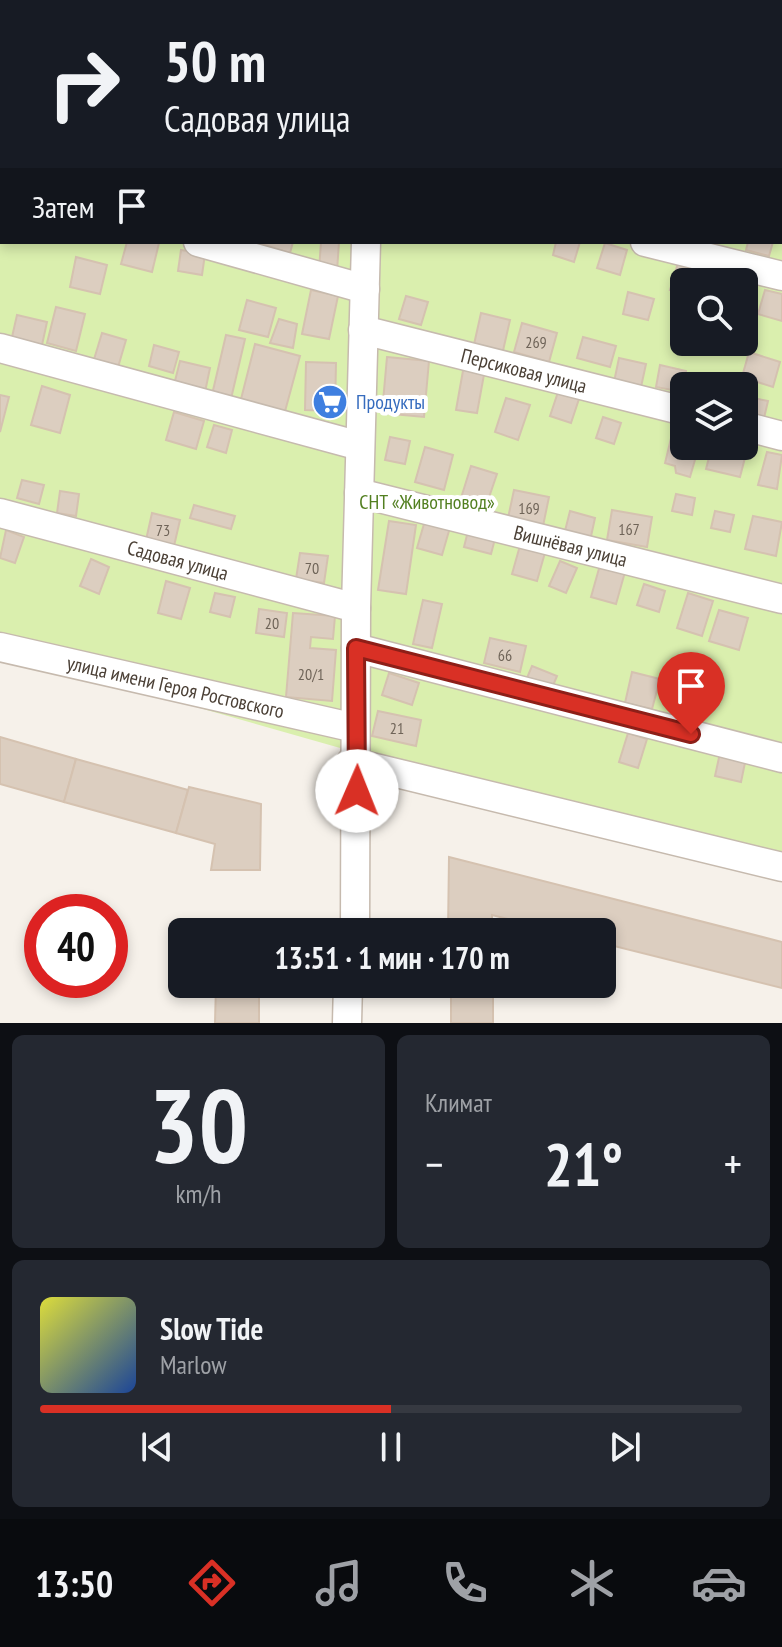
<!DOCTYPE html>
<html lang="ru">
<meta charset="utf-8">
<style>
body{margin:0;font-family:"PT Sans Narrow",sans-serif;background:#242831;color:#f1f3f6;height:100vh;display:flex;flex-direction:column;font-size:30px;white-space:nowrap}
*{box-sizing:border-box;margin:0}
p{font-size:26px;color:#9ea1a6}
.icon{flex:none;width:44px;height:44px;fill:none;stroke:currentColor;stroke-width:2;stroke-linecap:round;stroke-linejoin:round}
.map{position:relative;height:1023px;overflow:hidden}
.sheet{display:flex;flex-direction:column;gap:12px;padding:12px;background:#0d0f14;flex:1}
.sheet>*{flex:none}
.guide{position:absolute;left:0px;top:0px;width:782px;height:244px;box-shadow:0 4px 12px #0003;background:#171b24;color:#f1f3f6;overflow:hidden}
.fabs{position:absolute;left:670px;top:268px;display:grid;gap:16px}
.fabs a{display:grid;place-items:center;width:88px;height:88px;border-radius:12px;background:#171b24;box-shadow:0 4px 12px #0003;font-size:40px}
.speed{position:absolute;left:24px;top:894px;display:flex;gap:16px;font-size:40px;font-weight:700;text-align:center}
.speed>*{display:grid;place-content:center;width:104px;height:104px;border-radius:50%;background:#171b24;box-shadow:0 4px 12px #0003;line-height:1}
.speed .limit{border:12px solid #d22;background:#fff;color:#111}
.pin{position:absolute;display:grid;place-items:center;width:68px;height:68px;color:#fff;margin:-82px -34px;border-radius:50% 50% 50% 0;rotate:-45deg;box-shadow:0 0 8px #0007}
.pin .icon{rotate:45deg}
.me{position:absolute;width:88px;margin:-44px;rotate:1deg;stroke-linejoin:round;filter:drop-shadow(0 0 6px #0008)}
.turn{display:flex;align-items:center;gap:28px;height:168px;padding:0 32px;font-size:36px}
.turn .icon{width:104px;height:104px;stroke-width:2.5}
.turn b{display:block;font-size:56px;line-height:68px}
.then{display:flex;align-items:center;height:76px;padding:0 32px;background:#0003;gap:16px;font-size:30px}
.big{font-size:60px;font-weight:600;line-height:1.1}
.sheet .card{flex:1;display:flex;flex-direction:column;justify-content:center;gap:12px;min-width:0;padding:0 28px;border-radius:12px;background:#242831}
.sheet .dial{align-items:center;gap:0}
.dial b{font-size:104px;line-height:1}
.song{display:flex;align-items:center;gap:24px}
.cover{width:96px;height:96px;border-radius:12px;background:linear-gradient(135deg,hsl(60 70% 55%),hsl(220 70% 35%))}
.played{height:8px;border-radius:4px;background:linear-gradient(90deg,#d93025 50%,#363941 50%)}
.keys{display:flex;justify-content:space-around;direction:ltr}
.heat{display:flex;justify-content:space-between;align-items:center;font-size:44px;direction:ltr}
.sheet .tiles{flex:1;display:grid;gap:12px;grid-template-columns:1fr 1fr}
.card:last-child{grid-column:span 2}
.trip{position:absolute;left:168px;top:918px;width:448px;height:80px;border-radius:12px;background:#171b24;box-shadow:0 4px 12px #0003;font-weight:600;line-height:80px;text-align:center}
.tab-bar{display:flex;height:128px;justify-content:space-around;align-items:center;background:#090b0e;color:#9ea1a6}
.tab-bar .icon{width:56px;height:56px}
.tab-bar .on{color:#d93025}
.tab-bar b{font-size:36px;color:#f1f3f6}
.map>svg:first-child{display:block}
.residential{fill:#ebe2d7}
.green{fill:#daefae;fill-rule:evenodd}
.building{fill:#dccec0;stroke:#d5c2b0;stroke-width:2}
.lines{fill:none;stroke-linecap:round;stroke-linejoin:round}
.minor-casing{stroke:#c6baae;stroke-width:31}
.minor{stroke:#fff;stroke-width:28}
.route-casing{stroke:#8d1f18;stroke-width:20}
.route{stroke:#d93025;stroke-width:14}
.labels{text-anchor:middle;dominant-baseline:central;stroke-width:8;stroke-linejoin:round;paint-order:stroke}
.number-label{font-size:16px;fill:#6f6458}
.street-label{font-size:20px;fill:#4b4036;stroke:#fff}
.shop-label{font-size:20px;fill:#366cbe;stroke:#fff;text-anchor:start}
.park-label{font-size:20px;fill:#527f20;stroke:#fff}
</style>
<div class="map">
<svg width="782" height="1023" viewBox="0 0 782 1023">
<rect width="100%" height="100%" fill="#f6f1ea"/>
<polygon class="residential" points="224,0 782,0 782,130 780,2"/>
<path class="green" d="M0 0 231 2H2V242H780L782 140V859L428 773 0 651ZM684 282H744V342H684ZM684 386H744V446H684Z"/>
<g class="building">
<polygon points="127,242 159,243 152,272 121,264"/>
<polygon points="255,242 293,242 290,253"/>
<polygon points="321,242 339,242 337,271 319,270"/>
<polygon points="556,242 580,242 574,262 553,255"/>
<polygon points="748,242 773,242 769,256 746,250"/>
<polygon points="605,243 627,250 620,275 597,268"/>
<polygon points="181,250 205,254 202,275 178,271"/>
<polygon points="76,257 107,265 100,294 70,287"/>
<polygon points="678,263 702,269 699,282 684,282 684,293 670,290"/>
<polygon points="714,269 741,278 740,282 710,282"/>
<polygon points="311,290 338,296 329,339 302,334"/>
<polygon points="765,290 782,294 782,321 758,314"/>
<polygon points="628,292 654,299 648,320 623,314"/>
<polygon points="406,296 428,302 421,325 399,319"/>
<polygon points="247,300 276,308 268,337 239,330"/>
<polygon points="56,307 85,314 76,351 47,343"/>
<polygon points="481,313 510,320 502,355 473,349"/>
<polygon points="17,315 47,322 42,345 12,337"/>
<polygon points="279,319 297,324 293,348 270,343"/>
<polygon points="522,323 557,333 549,362 514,352"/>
<polygon points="102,333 126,340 116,374 92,366"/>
<polygon points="226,335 245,339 230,403 211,399"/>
<polygon points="583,337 616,346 610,367 577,358"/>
<polygon points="255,344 300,356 284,415 240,403"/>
<polygon points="154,345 179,352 173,373 149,366"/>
<polygon points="749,352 780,362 773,387 742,377"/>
<polygon points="387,357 429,361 424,417 382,413"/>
<polygon points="619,358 646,364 641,387 614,382"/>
<polygon points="180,361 210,368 205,392 174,385"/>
<polygon points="306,362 336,363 335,411 305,410"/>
<polygon points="464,365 485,369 477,413 456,410"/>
<polygon points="660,365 686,371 683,392 656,387"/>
<polygon points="42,386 70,395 60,433 31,425"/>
<polygon points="559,389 580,396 571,423 550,416"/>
<polygon points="0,395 9,397 0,432"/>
<polygon points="749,397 768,401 764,418 745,413"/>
<polygon points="506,398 530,405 518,440 495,432"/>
<polygon points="174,412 204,421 196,449 166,440"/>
<polygon points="603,417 621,423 614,444 596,438"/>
<polygon points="214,425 232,430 226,453 207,447"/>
<polygon points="673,430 684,433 684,446 699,446 690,477 676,473 675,466 665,463"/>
<polygon points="390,437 410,441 405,464 385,460"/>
<polygon points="712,446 748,446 740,477 706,469"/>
<polygon points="425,447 453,455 444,490 415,482"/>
<polygon points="767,452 782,455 777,489 758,485"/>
<polygon points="471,466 497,474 486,506 461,498"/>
<polygon points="22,480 44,485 39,504 17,498"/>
<polygon points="514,490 549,497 543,526 508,518"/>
<polygon points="60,491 79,494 76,516 57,513"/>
<polygon points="676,494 695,498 692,515 672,511"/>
<polygon points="194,505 235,516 231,529 190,518"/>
<polygon points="612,510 652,517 647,547 607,540"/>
<polygon points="570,511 595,518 590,541 564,535"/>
<polygon points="715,511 734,515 730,532 711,528"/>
<polygon points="152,513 180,520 174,546 146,540"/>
<polygon points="753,516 782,522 776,556 745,549"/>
<polygon points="426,517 451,524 442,555 417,548"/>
<polygon points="389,521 416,525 406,594 378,590"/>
<polygon points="469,527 496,535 491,554 464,547"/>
<polygon points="6,530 24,537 15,563 0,558"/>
<polygon points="521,542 546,549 537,581 512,574"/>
<polygon points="300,553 328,556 324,583 296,579"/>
<polygon points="91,559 109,567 99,594 80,586"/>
<polygon points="560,561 577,568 566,593 549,586"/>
<polygon points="600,565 625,572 616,604 591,597"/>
<polygon points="166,581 190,588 181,619 158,613"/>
<polygon points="644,584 665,591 659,612 637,605"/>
<polygon points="215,593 235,597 230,617 210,612"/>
<polygon points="688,593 713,601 702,636 677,628"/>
<polygon points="423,600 442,604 432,648 413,644"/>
<polygon points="259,609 287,613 284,637 256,633"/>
<polygon points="719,610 748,618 739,650 709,641"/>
<polygon points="293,613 335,616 333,639 311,637 310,648 336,650 332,701 286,697"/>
<polygon points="490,638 526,646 520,672 484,663"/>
<polygon points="532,666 557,676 549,695 524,685"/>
<polygon points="632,672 660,679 652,709 625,703"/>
<polygon points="389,673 419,683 412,705 382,695"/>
<polygon points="378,711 421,720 416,746 372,736"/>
<polygon points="628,733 647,739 638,768 619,762"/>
<polygon points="0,737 76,759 64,802 0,784"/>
<polygon points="720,753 746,758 741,782 715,776"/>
<polygon points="76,759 188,790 176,833 64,802"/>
<polygon points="189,787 261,804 260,870 211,870 215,844 176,833"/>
<polygon points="449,857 782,942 782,988 602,943 602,932 558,932 492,915 492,932 448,932"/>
<rect x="216" y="923" width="44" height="9"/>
<polygon points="216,984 259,984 259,1023 215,1023"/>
<rect x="451" y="988" width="42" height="35"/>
</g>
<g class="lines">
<defs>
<g id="minor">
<polyline points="272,0 279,2"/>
<polyline points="0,26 2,26"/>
<polyline points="780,140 782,140"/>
<polyline points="0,187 2,187"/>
<polyline points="198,242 365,289"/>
<polyline points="645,242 782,276"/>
<path id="s1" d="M363 330 684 411"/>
<polyline points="0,348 360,446"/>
<polyline points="744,426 782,436"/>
<path id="s2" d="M359 493 782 599"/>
<path id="s3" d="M0 513 356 608"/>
<path id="s4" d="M0 647 351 727"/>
<polyline points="356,648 782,758"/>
<polyline points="351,762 782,867"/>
<polyline points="355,932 356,608 366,242"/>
<polyline points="347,1023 348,984"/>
</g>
</defs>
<use href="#minor" class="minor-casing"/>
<use href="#minor" class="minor"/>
</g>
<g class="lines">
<defs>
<polyline id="route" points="357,791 356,648 691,734"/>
</defs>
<use href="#route" class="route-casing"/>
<use href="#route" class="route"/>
</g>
<defs>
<symbol id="supermarket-disc" viewBox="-11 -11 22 22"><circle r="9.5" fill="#3f7fe0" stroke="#fff"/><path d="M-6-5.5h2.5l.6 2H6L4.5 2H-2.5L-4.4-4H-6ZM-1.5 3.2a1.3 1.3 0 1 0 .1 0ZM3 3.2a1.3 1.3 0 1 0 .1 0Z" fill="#fff"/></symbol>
</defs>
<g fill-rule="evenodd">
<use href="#supermarket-disc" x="310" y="382" width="40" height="40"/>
</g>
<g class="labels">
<g class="number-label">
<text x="536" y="342">269</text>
<text x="529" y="508">169</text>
<text x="629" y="529">167</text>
<text x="163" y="530">73</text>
<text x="312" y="568">70</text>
<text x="272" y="623">20</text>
<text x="505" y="655">66</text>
<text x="311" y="674">20/1</text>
<text x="397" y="728">21</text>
</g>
<g class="street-label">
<text stroke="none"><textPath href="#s1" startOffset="166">Персиковая улица</textPath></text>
<text stroke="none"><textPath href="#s2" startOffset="218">Вишнёвая улица</textPath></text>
<text stroke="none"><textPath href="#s3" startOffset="184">Садовая улица</textPath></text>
<text stroke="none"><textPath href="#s4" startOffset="180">улица имени Героя Ростовского</textPath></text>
</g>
<g class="shop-label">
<text x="356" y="402">Продукты</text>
</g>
<g class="park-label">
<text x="427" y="502">СНТ «Животновод»</text>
</g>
</g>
</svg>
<div class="fabs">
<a><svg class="icon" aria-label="search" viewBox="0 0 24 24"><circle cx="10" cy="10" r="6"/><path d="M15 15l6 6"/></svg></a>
<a><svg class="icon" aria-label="layers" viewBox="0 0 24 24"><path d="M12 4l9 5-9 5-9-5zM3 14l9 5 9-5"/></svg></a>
</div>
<div class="speed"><div class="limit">40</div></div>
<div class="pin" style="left:691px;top:734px;background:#d93025"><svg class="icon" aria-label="arrive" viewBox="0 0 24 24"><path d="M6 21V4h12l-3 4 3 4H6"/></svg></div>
<svg class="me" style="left:357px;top:791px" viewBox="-20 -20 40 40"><circle r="19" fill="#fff"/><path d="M0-13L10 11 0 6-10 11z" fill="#d93025"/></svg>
<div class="trip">13:51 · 1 мин · 170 m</div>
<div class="guide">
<div class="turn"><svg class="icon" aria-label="right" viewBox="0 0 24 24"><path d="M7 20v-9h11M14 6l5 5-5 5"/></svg><div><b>50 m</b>Садовая улица</div></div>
<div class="then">Затем<svg class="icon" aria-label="arrive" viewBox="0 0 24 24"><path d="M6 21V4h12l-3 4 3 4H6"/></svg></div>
</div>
</div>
<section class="sheet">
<div class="tiles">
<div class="card dial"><b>30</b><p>km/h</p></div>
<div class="card"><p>Климат</p>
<div class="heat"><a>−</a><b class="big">21°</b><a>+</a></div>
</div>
<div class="card">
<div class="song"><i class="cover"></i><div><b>Slow Tide</b><p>Marlow</p></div></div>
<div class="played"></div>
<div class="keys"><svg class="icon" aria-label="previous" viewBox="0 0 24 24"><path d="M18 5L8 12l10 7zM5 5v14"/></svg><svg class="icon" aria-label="pause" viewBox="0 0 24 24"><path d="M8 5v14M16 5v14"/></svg><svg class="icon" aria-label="next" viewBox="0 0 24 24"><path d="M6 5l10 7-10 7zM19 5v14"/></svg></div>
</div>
</div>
</section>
<nav class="tab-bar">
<b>13:50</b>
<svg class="icon on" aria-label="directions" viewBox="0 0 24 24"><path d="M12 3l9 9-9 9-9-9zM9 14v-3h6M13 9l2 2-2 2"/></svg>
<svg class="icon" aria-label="music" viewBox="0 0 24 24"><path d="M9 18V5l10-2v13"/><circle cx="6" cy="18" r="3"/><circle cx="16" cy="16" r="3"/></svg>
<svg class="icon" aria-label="phone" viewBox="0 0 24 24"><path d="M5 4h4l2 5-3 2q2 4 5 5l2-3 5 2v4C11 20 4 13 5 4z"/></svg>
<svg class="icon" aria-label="climate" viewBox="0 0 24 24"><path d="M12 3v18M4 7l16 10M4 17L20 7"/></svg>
<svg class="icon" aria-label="car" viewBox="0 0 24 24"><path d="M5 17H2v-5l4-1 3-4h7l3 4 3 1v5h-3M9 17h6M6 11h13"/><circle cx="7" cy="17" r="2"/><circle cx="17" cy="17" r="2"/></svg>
</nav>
